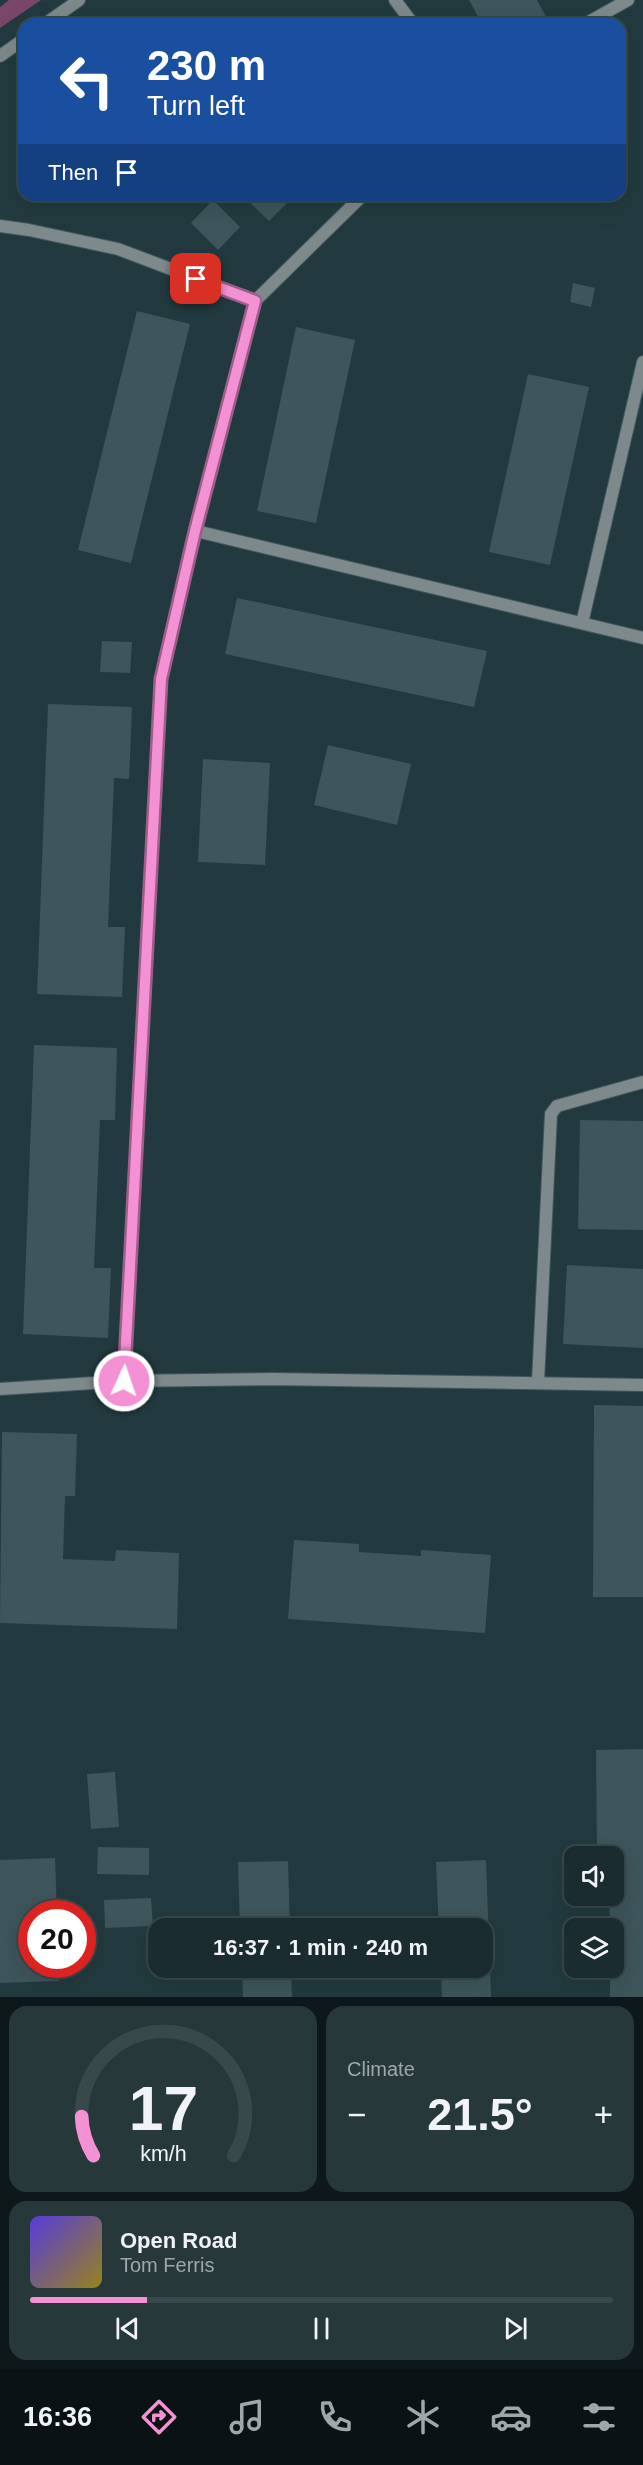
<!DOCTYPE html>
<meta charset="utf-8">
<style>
body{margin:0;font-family:Helvetica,sans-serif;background:#27383b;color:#f1f3f6;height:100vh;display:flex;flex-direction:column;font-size:22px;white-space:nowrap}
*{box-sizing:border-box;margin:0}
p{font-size:20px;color:#9fa7aa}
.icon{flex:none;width:33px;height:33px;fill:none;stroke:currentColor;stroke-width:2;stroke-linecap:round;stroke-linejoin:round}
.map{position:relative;height:1997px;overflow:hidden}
.sheet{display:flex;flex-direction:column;gap:9px;padding:9px;background:#0e181a;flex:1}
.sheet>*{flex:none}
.top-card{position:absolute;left:18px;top:18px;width:608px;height:183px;border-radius:18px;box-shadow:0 6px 24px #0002,0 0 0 2px #38484b;background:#1a4fa0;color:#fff;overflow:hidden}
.tools{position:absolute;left:564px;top:1846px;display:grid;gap:12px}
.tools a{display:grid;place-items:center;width:60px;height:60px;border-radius:12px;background:#1a2c2f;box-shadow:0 6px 24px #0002,0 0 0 2px #38484b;font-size:30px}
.speed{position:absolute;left:18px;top:1900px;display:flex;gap:12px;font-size:30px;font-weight:700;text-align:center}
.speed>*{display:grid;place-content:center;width:78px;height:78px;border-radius:50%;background:#1a2c2f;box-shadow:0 6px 24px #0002,0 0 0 2px #38484b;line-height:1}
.speed .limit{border:9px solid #d22;background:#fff;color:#111}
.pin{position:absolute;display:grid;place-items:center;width:51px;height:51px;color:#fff;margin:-26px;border-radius:12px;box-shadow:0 3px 9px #0006}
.me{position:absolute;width:66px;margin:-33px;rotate:3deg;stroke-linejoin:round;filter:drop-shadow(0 0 4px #0008)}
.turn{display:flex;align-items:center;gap:21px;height:126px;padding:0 30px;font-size:27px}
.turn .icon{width:78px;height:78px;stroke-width:2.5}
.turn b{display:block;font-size:42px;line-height:51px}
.then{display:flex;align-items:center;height:57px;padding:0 30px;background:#0003;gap:12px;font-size:22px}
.big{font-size:45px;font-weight:700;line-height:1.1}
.sheet .card{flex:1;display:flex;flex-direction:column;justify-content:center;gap:9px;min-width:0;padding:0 21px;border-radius:18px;background:#27383b}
.sheet .dial{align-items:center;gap:0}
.dial svg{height:156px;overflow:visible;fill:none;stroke:#38484b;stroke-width:7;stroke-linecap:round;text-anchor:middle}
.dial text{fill:#f1f3f6;stroke:none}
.song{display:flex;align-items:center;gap:18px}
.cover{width:72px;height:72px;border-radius:9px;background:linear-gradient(135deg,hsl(250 70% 55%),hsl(50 70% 35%))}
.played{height:6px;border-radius:3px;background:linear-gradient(90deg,#f491d4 20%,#38484b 20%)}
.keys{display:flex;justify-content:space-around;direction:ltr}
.heat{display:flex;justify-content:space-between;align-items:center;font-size:33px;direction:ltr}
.sheet .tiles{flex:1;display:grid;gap:9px;grid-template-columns:1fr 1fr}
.card:last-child{grid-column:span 2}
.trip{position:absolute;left:148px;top:1918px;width:345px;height:60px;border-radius:18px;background:#1a2c2f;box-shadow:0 6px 24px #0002,0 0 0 2px #38484b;font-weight:700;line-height:60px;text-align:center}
.menu{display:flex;height:96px;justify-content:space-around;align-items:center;background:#0a1213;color:#9fa7aa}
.menu .icon{width:42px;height:42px}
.menu .active{color:#f491d4}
.menu b{font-size:27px;color:#f1f3f6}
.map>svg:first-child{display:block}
.green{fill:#7a476a}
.building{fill:#3d555b}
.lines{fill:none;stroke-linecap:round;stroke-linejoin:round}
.service-casing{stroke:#41575c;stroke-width:14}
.minor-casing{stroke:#41575c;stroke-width:14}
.tertiary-casing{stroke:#41575c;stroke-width:14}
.service{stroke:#7e898c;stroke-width:12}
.minor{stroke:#7e898c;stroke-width:12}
.tertiary{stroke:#7e898c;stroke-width:12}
.route-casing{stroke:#9f5e8a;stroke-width:15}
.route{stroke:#f491d4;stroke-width:10}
</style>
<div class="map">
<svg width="643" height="1997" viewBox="0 0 643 1997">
<rect width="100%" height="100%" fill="#223a3f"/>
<polygon class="green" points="9,0 41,0 0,28 0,7"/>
<g class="building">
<polygon points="469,0 537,0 550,24 482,24"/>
<polygon points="242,195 295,195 269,221"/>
<polygon points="213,200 240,227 218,250 191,223"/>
<polygon points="573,283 595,288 591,307 570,302"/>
<polygon points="137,311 190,324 131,563 78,550"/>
<polygon points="296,327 355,340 316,523 257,511"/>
<polygon points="528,374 589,387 550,565 489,552"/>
<polygon points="237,598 487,651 474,707 225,654"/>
<polygon points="102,641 132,642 130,673 100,672"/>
<polygon points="48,704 132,707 129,779 114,778 108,927 125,927 122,997 37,994"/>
<polygon points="328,745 411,764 397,825 314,805"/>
<polygon points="203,759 270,763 265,865 198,862"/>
<polygon points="34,1045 117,1048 115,1120 100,1120 94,1268 111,1268 108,1338 23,1334"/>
<polygon points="580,1120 643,1121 643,1230 578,1229"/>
<polygon points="567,1265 643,1269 643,1348 563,1344"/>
<polygon points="594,1405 643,1406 643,1597 593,1597"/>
<polygon points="2,1432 77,1434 75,1496 65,1496 63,1559 115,1561 116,1550 179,1553 177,1629 0,1623"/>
<polygon points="294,1540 359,1544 359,1552 421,1556 421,1550 491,1555 485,1633 288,1619"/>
<polygon points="643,1749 643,1997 610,1997 610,1968 614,1968 614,1929 610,1929 609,1896 614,1896 614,1857 597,1857 596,1750"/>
<polygon points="115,1772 119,1827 91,1829 87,1774"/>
<polygon points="98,1847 149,1848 149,1875 97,1874"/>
<polygon points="55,1858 57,1914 32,1914 32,1965 58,1965 59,1981 0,1983 0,1860"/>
<polygon points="486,1860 491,1997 442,1997 441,1968 483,1968 483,1929 439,1929 436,1862"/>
<polygon points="288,1861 290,1929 240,1929 238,1862"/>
<polygon points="151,1898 153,1926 105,1928 104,1900"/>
<polygon points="242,1968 291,1968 292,1997 243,1997"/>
</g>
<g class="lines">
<defs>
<g id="service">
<polyline points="196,531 643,638"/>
<polyline points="582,623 643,362"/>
<polyline points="124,1381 161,679 196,531 255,301"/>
<polyline points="538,1382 551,1114 557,1106 643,1082"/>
<polyline points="0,1389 124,1381 272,1379 643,1385"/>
</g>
<g id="minor">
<polyline points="395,0 413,24"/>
<polyline points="585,24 628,0"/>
<polyline points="0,226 29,230 118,249 255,301 363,195"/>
</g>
<g id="tertiary">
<polyline points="45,24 79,0"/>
<polyline points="0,56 24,39"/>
</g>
</defs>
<use href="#service" class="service-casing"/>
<use href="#minor" class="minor-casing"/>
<use href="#tertiary" class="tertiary-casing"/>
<use href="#service" class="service"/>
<use href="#minor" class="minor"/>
<use href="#tertiary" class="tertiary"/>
</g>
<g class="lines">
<defs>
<polyline id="route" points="124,1381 161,679 195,531 255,301 196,279"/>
</defs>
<use href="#route" class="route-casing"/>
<use href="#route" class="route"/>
</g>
</svg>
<div class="tools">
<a><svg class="icon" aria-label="sound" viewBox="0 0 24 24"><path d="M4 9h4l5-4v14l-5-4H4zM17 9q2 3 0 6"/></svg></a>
<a><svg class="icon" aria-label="layers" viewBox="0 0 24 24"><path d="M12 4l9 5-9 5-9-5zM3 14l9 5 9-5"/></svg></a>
</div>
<div class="speed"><div class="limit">20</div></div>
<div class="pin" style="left:196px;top:279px;background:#d93025"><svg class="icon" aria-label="arrive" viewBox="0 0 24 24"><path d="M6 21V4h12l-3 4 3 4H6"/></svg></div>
<svg class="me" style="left:124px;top:1381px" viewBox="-20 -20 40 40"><circle r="17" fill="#f491d4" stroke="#fff" stroke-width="3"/><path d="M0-11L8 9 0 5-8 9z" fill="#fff"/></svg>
<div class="trip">16:37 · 1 min · 240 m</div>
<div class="top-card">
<div class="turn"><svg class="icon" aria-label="left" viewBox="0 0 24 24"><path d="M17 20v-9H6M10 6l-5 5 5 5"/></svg><div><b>230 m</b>Turn left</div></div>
<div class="then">Then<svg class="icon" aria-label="arrive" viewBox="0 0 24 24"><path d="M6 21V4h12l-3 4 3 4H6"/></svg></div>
</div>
</div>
<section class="sheet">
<div class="tiles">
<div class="card dial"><svg viewBox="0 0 100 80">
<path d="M14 69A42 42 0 1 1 86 69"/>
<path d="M14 69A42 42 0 0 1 8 49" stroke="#f491d4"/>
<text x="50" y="56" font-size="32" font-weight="700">17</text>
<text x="50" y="72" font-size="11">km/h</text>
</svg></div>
<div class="card"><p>Climate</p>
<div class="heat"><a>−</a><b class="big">21.5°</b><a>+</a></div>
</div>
<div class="card">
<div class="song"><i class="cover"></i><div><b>Open Road</b><p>Tom Ferris</p></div></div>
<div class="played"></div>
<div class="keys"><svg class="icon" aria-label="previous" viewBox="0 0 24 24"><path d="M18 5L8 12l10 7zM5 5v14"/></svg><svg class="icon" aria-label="pause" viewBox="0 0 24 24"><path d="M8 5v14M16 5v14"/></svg><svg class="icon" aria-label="next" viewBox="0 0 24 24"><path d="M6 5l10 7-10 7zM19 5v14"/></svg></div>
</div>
</div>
</section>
<nav class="menu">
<b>16:36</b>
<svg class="icon active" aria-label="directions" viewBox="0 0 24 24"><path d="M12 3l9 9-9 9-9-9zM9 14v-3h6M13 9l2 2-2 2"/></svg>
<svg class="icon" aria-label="music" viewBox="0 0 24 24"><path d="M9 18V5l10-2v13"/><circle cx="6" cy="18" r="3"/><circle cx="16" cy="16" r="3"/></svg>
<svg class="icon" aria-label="phone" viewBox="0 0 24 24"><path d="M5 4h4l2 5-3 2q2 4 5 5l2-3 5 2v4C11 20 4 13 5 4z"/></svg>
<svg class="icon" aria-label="climate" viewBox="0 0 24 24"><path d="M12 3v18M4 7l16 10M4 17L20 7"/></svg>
<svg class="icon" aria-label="car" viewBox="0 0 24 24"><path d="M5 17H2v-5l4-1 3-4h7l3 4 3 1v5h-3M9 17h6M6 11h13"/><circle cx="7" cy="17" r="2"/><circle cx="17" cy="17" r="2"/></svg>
<svg class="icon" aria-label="filters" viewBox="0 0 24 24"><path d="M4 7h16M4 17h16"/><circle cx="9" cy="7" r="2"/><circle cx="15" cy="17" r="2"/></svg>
</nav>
